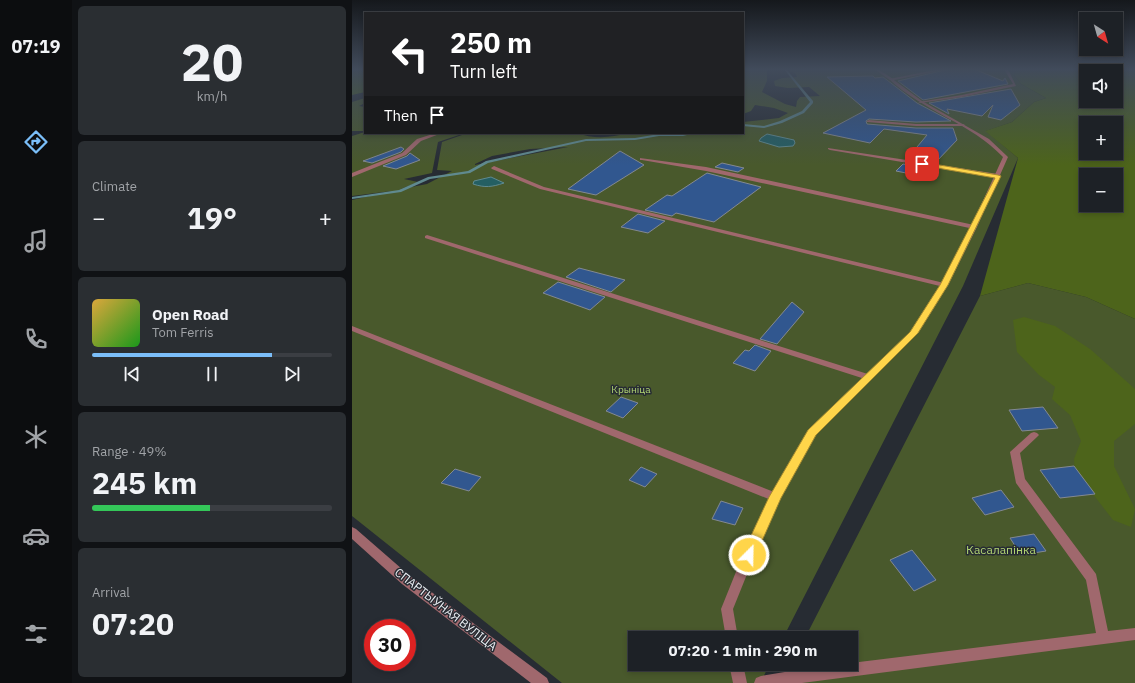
<!DOCTYPE html>
<meta charset="utf-8">
<style>
body{margin:0;font-family:"IBM Plex Sans",sans-serif;background:#2a2e32;color:#f1f3f6;height:100vh;display:flex;flex-direction:column;font-size:15px;white-space:nowrap}
*{box-sizing:border-box;margin:0}
p{font-size:13px;color:#a0a3a7}
.icon{flex:none;width:22px;height:22px;fill:none;stroke:currentColor;stroke-width:2;stroke-linecap:round;stroke-linejoin:round}
.map{position:relative;flex:1;overflow:hidden}
.side{display:flex;flex-direction:column;gap:6px;padding:6px;background:#101215;width:280px}
.side>*{flex:none}
.banner{position:absolute;left:12px;top:12px;width:380px;height:122px;border-radius:0px;box-shadow:0 2px 6px #0003,0 0 0 1px #3b3e43;background:#202124;color:#fff;overflow:hidden}
.needle{width:26px;rotate:143deg}
.fabs{position:absolute;left:727px;top:12px;display:grid;gap:8px}
.fabs a{display:grid;place-items:center;width:44px;height:44px;border-radius:0px;background:#1d2126;box-shadow:0 2px 6px #0003,0 0 0 1px #3b3e43;font-size:20px}
.speed{position:absolute;left:12px;top:619px;display:flex;gap:8px;font-size:20px;font-weight:700;text-align:center}
.speed>*{display:grid;place-content:center;width:52px;height:52px;border-radius:50%;background:#1d2126;box-shadow:0 2px 6px #0003,0 0 0 1px #3b3e43;line-height:1}
.speed .limit{border:6px solid #d22;background:#fff;color:#111}
.pin{position:absolute;display:grid;place-items:center;width:34px;height:34px;color:#fff;margin:-17px;border-radius:8px;box-shadow:0 2px 6px #0006}
.me{position:absolute;width:44px;margin:-22px;rotate:23deg;stroke-linejoin:round;filter:drop-shadow(0 0 3px #0008)}
.turn{display:flex;align-items:center;gap:14px;height:84px;padding:0 20px;font-size:18px}
.turn .icon{width:52px;height:52px;stroke-width:2.5}
.turn b{display:block;font-size:28px;line-height:34px}
.then{display:flex;align-items:center;height:38px;padding:0 20px;background:#0003;gap:8px;font-size:15px}
.big{font-size:30px;font-weight:700;line-height:1.1}
.side .card{flex:1;display:flex;flex-direction:column;justify-content:center;gap:6px;min-width:0;padding:0 14px;border-radius:6px;background:#2a2e32}
.side .dial{align-items:center;gap:0}
.dial b{font-size:52px;line-height:1}
.song{display:flex;align-items:center;gap:12px}
.cover{width:48px;height:48px;border-radius:6px;background:linear-gradient(135deg,hsl(40 70% 55%),hsl(120 70% 35%))}
.played{height:4px;border-radius:2px;background:linear-gradient(90deg,#7bbef9 75%,#3b3e43 75%)}
.keys{display:flex;justify-content:space-around;direction:ltr}
.heat{display:flex;justify-content:space-between;align-items:center;font-size:22px;direction:ltr}
.charge{height:6px;border-radius:3px;background:linear-gradient(90deg,#34c759 49%,#3b3e43 0)}
.trip{position:absolute;left:276px;top:631px;width:230px;height:40px;border-radius:0px;background:#1d2126;box-shadow:0 2px 6px #0003,0 0 0 1px #3b3e43;font-weight:700;line-height:40px;text-align:center}
main{display:flex;flex:1;min-height:0}
.tabs{display:flex;flex-direction:column;width:72px;justify-content:space-around;align-items:center;background:#0c0d0f;color:#a0a3a7}
.tabs .icon{width:28px;height:28px}
.tabs .active{color:#7bbef9}
.tabs b{font-size:18px;color:#f1f3f6}
.map>svg:first-child{display:block}
.green{fill:#49592c;fill-rule:evenodd}
.forest{fill:#4d641b;fill-rule:evenodd}
.water{fill:#245f63;stroke:#608a8f}
.lines{fill:none;stroke-linecap:round;stroke-linejoin:round}
.stream{fill:#608a8f;fill-rule:evenodd}
.building{fill:#31578f;stroke:#838991}
.service{fill:#a0686d;fill-rule:evenodd}
.minor{fill:#a0686d;fill-rule:evenodd}
.route{fill:#ffd54a;stroke:#a68a30}
.labels{text-anchor:middle;dominant-baseline:central;stroke-width:3;stroke-linejoin:round;paint-order:stroke}
.park-label{font-size:10px;fill:#b2d573;stroke:#272c33}
.near-park-label{font-size:12px;fill:#b2d573;stroke:#272c33}
.near-street-label{font-size:12px;fill:#edf0f5;stroke:#272c33}
</style>
<main>
<nav class="tabs">
<b>07:19</b>
<svg class="icon active" aria-label="directions" viewBox="0 0 24 24"><path d="M12 3l9 9-9 9-9-9zM9 14v-3h6M13 9l2 2-2 2"/></svg>
<svg class="icon" aria-label="music" viewBox="0 0 24 24"><path d="M9 18V5l10-2v13"/><circle cx="6" cy="18" r="3"/><circle cx="16" cy="16" r="3"/></svg>
<svg class="icon" aria-label="phone" viewBox="0 0 24 24"><path d="M5 4h4l2 5-3 2q2 4 5 5l2-3 5 2v4C11 20 4 13 5 4z"/></svg>
<svg class="icon" aria-label="climate" viewBox="0 0 24 24"><path d="M12 3v18M4 7l16 10M4 17L20 7"/></svg>
<svg class="icon" aria-label="car" viewBox="0 0 24 24"><path d="M5 17H2v-5l4-1 3-4h7l3 4 3 1v5h-3M9 17h6M6 11h13"/><circle cx="7" cy="17" r="2"/><circle cx="17" cy="17" r="2"/></svg>
<svg class="icon" aria-label="filters" viewBox="0 0 24 24"><path d="M4 7h16M4 17h16"/><circle cx="9" cy="7" r="2"/><circle cx="15" cy="17" r="2"/></svg>
</nav>
<section class="side">
<div class="card dial"><b>20</b><p>km/h</p></div>
<div class="card"><p>Climate</p>
<div class="heat"><a>−</a><b class="big">19°</b><a>+</a></div>
</div>
<div class="card">
<div class="song"><i class="cover"></i><div><b>Open Road</b><p>Tom Ferris</p></div></div>
<div class="played"></div>
<div class="keys"><svg class="icon" aria-label="previous" viewBox="0 0 24 24"><path d="M18 5L8 12l10 7zM5 5v14"/></svg><svg class="icon" aria-label="pause" viewBox="0 0 24 24"><path d="M8 5v14M16 5v14"/></svg><svg class="icon" aria-label="next" viewBox="0 0 24 24"><path d="M6 5l10 7-10 7zM19 5v14"/></svg></div>
</div>
<div class="card"><p>Range · 49%</p><b class="big">245 km</b><div class="charge"></div></div>
<div class="card"><p>Arrival</p><b class="big">07:20</b></div>
</section>
<div class="map">
<svg width="783" height="683" viewBox="0 0 783 683">
<rect width="100%" height="100%" fill="#272c33"/>
<g class="green">
<path d="M391 69H415V81L410 92 433 104 444 107 445 101 448 97 468 96 457 87 436 88 423 86 422 81 430 78 445 77 443 73 433 69H663L662 75 669 84 694 98 682 102 660 122 634 131 666 158 611 286 431 638H283V664H418L408 683H210L0 516V200L40 191 0 196V136L13 132 113 133 86 142 80 173 52 179 66 182 49 189 75 184 100 171 85 170 90 142 110 135 139 133H225C240 139 260 138 275 133H391V122L427 118 436 113 422 108 403 105 399 111 391 114ZM216 147 123 165V164L140 156 178 149Z"/>
<polygon points="13,98 13,103 7,106 13,107 13,131 0,131 0,102"/>
<polygon points="676,283 734,297 783,319 783,683 430,683 440,664 499,664 499,638 453,638 628,296"/>
</g>
<g class="forest">
<polygon points="0,69 13,69 13,92 0,95"/>
<path d="M663 69H783V319L734 297 676 283 628 296 666 158 633 131 660 122 682 102 694 98 669 84 662 75ZM734 71H764V101H734ZM734 123H764V153H734ZM734 175H764V205H734Z"/>
<polygon points="672,317 703,326 738,349 783,389 783,424 762,441 762,466 783,509 779,527 761,520 723,471 722,459 729,441 718,415 700,399 703,387 687,375 665,352 661,320"/>
</g>
<g class="water">
<polygon points="415,134 442,140 443,143 441,146 427,147 407,141 409,138"/>
<path d="M139 177 152 183C140 187 133 188 121 184L122 181Z"/>
</g>
<g class="lines">
<g class="stream">
<polygon points="432,69 434,69 461,101 461,103 452,113 430,123 412,128 391,126 391,124 412,126 428,121 450,111 458,102"/>
<polygon points="336,133 343,133 331,136 307,136 283,140 234,141 136,163 118,173 78,179 49,192 0,199 0,197 47,190 76,177 116,171 134,161 234,139 283,138 307,134 331,134"/>
</g>
</g>
<g class="building">
<polygon points="597,69 622,69 651,81 653,78 656,84 571,100 546,81"/>
<polygon points="521,76 523,78 531,77 565,103 599,121 564,122 517,119 514,121 515,124 564,128 601,128 605,140 583,163 555,159 575,135 532,129 518,143 471,133 514,110 475,77"/>
<polygon points="659,89 668,105 649,120 636,117 641,105 630,116 595,109 597,114 577,103"/>
<polygon points="49,147 52,149 49,152 20,163 11,161"/>
<polygon points="268,151 292,165 244,195 216,189"/>
<polygon points="58,153 68,160 44,169 31,166 55,156"/>
<polygon points="370,163 392,168 386,172 363,167"/>
<polygon points="551,164 577,168 569,176 544,171"/>
<polygon points="355,173 409,187 362,222 324,213 320,216 293,210 315,195 320,196"/>
<polygon points="286,214 313,221 296,233 269,227"/>
<polygon points="227,268 273,280 259,292 214,277"/>
<polygon points="206,282 253,297 238,310 191,293"/>
<polygon points="440,302 452,312 425,344 408,339"/>
<polygon points="403,345 419,351 403,371 381,363 393,350 397,351"/>
<polygon points="269,397 286,403 271,418 254,411"/>
<polygon points="691,407 706,428 670,431 657,410"/>
<polygon points="722,466 743,494 708,498 688,470"/>
<polygon points="289,467 305,474 293,487 277,480"/>
<polygon points="103,469 129,477 117,491 89,483"/>
<polygon points="649,490 662,507 633,515 620,498"/>
<polygon points="369,501 391,508 383,525 360,519"/>
<polygon points="682,534 694,551 669,555 658,538"/>
<polygon points="560,550 584,580 562,591 538,560"/>
</g>
<g class="lines">
<g class="service">
<polygon points="522,69 526,69 541,79 538,80"/>
<polygon points="652,69 656,69 664,86 610,97 568,103 566,102 610,95 661,84"/>
<polygon points="517,120 564,124 611,124 613,125 611,126 564,126 515,122 515,121"/>
<polygon points="84,133 90,133 69,141 54,155 0,177 0,173 50,153 65,139"/>
<polygon points="476,148 646,174 649,176 646,178 478,150 476,149"/>
<polygon points="288,158 354,167 622,225 625,227 622,229 354,171 290,160 288,160"/>
<polygon points="142,166 192,187 592,283 596,285 592,287 188,189 140,169 139,168"/>
<polygon points="75,235 519,375 520,377 516,380 513,379 73,238 73,236"/>
<polygon points="0,326 427,494 428,497 427,500 423,501 419,500 0,331"/>
<polygon points="682,432 685,433 687,435 685,437 668,453 673,479 744,574 756,631 783,628 783,640 450,683 402,683 404,678 409,676 469,666 499,664 499,663 744,633 734,580 664,483 658,452 679,433"/>
</g>
<g class="minor">
<path d="M588 69H596L542 80 570 101 637 139 656 157 625 227 596 285 566 333 463 435 428 498 408 542 381 609 386 638H374L369 609 396 542 419 494 457 431 559 332 588 285 619 227 651 157C619 123 572 112 537 79Z"/>
<polygon points="0,527 4,529 58,576 195,678 197,683 179,683 50,584 0,539"/>
<polygon points="377,664 391,664 395,683 381,683"/>
</g>
</g>
<linearGradient id="sky" x2="0" y2="1"><stop stop-color="#15181c"/><stop offset="0.42" stop-color="#414b5b"/><stop offset="1" stop-color="#414b5b" stop-opacity="0"/></linearGradient>
<rect width="783" height="165" fill="url(#sky)"/>
<polygon class="route" points="570,162 646,175 649,176 596,285 566,333 464,435 429,498 402,559 397,561 392,559 390,555 417,497 456,430 558,332 588,285 643,178 568,165 567,164"/>
<g class="labels">
<g class="park-label">
<text x="279" y="389">Крыніца</text>
</g>
<g class="near-park-label">
<text x="649" y="549">Касалапінка</text>
</g>
<g class="near-street-label">
<text transform="translate(94 609) rotate(38)">СПАРТЫЎНАЯ ВУЛІЦА</text>
</g>
</g>
</svg>
<div class="fabs">
<a><svg class="needle" viewBox="-14 -14 28 28"><path d="M0-13l5 13h-10z" fill="#e53935"/><path d="M0 13l5-13h-10z" fill="#a0a3a7"/></svg></a>
<a><svg class="icon" aria-label="sound" viewBox="0 0 24 24"><path d="M4 9h4l5-4v14l-5-4H4zM17 9q2 3 0 6"/></svg></a>
<a>+</a>
<a>−</a>
</div>
<div class="speed"><div class="limit">30</div></div>
<div class="pin" style="left:570px;top:164px;background:#d93025"><svg class="icon" aria-label="arrive" viewBox="0 0 24 24"><path d="M6 21V4h12l-3 4 3 4H6"/></svg></div>
<svg class="me" style="left:397px;top:555px" viewBox="-20 -20 40 40"><circle r="17" fill="#ffd54a" stroke="#fff" stroke-width="3"/><path d="M0-11L8 9 0 5-8 9z" fill="#fff"/></svg>
<div class="trip">07:20 · 1 min · 290 m</div>
<div class="banner">
<div class="turn"><svg class="icon" aria-label="left" viewBox="0 0 24 24"><path d="M17 20v-9H6M10 6l-5 5 5 5"/></svg><div><b>250 m</b>Turn left</div></div>
<div class="then">Then<svg class="icon" aria-label="arrive" viewBox="0 0 24 24"><path d="M6 21V4h12l-3 4 3 4H6"/></svg></div>
</div>
</div>
</main>
